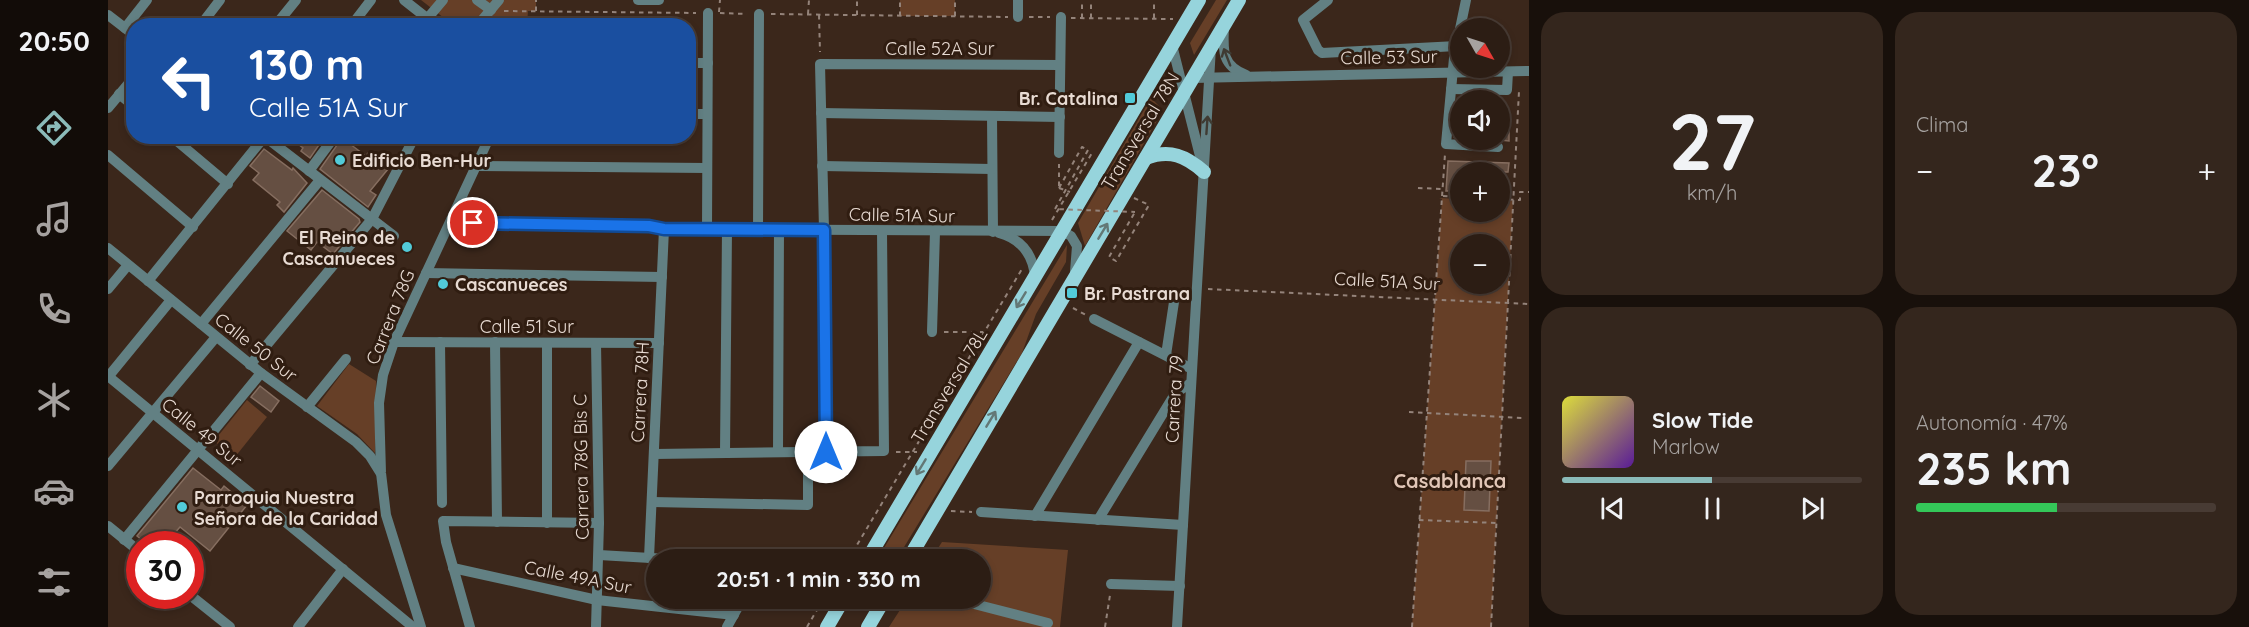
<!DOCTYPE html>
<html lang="es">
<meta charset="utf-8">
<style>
body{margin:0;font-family:Quicksand,sans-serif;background:#34261d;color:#f1f3f6;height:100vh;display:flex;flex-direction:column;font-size:22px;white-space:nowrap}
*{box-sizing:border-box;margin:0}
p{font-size:20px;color:#a6a2a0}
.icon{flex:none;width:33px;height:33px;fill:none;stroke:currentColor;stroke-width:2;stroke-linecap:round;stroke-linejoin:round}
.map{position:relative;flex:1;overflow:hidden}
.details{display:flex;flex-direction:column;gap:12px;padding:12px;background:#18100b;width:720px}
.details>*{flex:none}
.banner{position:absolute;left:18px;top:18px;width:570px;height:126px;border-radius:24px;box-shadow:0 3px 9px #0003,0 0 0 2px #483b34;background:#1a4fa0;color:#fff;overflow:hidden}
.needle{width:39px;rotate:129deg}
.buttons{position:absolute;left:1342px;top:18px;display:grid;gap:12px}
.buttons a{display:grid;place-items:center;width:60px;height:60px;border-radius:50%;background:#2c1d14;box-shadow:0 3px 9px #0003,0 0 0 2px #483b34;font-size:30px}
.speed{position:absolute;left:18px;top:531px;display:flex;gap:12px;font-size:30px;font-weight:700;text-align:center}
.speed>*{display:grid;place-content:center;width:78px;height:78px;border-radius:50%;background:#2c1d14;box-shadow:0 3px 9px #0003,0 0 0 2px #483b34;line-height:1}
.speed .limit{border:9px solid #d22;background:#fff;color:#111}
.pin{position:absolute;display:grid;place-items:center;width:51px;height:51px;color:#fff;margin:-26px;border:3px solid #fff;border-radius:50%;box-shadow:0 2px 6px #0007}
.me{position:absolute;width:66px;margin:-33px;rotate:0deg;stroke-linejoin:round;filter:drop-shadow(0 0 4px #0008)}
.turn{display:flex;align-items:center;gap:21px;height:126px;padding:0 24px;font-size:27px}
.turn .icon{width:78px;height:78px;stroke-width:2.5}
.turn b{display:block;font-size:42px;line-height:51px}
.big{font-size:45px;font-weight:700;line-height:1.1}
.details .card{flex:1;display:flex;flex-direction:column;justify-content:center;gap:9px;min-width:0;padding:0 21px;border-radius:24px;background:#34261d}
.details .dial{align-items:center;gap:0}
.dial b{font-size:78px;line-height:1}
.song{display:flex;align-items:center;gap:18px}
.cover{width:72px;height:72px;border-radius:9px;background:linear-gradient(135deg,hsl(60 70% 55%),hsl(270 70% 35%))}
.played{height:6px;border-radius:3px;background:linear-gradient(90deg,#8bbbb9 50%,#483b34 50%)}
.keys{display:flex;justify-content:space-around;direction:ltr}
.heat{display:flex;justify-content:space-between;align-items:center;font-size:33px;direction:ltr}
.charge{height:9px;border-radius:4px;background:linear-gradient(90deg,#34c759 47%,#483b34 0)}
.details .tiles{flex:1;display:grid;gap:12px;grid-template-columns:repeat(2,1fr)}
.trip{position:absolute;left:538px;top:549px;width:345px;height:60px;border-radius:30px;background:#2c1d14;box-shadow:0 3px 9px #0003,0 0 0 2px #483b34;font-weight:700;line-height:60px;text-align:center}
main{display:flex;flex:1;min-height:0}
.tabs{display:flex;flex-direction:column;width:108px;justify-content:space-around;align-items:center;background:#120c08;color:#a6a2a0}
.tabs .icon{width:42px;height:42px}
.tabs .selected{color:#8bbbb9}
.tabs b{font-size:27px;color:#f1f3f6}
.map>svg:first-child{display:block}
.green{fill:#663f27;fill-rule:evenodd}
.building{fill:#654f42;stroke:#866e60;stroke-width:1.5}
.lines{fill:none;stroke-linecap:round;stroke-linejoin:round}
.path{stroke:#94837a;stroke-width:2;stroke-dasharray:4.5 4.5;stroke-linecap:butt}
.minor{stroke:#628083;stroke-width:10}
.major{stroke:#96d4dc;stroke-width:14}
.path-bridge{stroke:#94837a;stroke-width:2;stroke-dasharray:4.5 4.5;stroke-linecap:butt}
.oneway{stroke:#3f3b33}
.oneway2{stroke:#637876}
.route-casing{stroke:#114b97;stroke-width:15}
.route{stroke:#1a73e8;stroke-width:10}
.poi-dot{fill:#52cbd9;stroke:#301d11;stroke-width:2}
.labels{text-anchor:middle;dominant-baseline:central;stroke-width:6;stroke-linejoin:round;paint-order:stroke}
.street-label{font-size:18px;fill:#e8dbd3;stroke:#301d11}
.poi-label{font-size:18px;font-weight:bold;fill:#e8dbd3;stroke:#301d11;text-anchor:start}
.neighbourhood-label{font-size:20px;font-weight:bold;fill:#e1c6b7;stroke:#301d11}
</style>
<main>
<nav class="tabs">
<b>20:50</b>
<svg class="icon selected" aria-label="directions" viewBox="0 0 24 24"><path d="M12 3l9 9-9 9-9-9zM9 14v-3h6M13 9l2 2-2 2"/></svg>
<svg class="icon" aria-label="music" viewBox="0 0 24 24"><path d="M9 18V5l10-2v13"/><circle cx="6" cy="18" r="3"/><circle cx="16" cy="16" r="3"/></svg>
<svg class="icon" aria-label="phone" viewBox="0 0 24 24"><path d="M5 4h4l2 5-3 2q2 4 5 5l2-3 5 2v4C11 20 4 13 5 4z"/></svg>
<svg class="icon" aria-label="climate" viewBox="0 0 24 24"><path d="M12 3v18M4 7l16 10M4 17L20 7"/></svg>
<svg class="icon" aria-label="car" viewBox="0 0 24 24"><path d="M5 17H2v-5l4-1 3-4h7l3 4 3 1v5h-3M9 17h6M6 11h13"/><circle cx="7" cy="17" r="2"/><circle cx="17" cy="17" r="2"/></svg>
<svg class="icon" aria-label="filters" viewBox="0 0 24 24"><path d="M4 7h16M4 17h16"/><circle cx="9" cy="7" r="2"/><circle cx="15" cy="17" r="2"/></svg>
</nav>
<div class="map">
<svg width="1421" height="627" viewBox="0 0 1421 627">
<rect width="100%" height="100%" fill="#3b271b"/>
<g class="green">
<polygon points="313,0 428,0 428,11 420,11 419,25 345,25"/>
<rect x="792" y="0" width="55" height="16"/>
<polygon points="1108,0 1119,0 1086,55 1082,43"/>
<polygon points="1043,98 1055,110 977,246 970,223"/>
<path d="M1331 198 1353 199V212H1392V200L1405 201 1383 627H1304L1334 199ZM1353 244H1392V284H1353Z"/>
<polygon points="959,245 958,262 928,314 914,353 790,557 776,548"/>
<polygon points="241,364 268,381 267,453 249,434 209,406"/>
<polygon points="139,400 159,417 127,457 106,441"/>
<polygon points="834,542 960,550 952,627 781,627 799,599 873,598 873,560 823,559"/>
</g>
<g class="building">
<polygon points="1348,113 1353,113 1353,137 1346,137"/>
<polygon points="1392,114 1401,114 1401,141 1392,140"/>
<polygon points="180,136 205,136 213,142 202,158 193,151 195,148"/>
<polygon points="234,138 258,156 260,153 280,169 262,191 268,195 260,207 212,169"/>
<polygon points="156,149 184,170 185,168 199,183 176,212 169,205 172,202 145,180 151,173 142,166"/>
<polygon points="1340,161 1401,163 1400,172 1353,172 1353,191 1338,191"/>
<polygon points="214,190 251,219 252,222 225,254 209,242 203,250 179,231"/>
<polygon points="152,386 171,401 163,412 143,397"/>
<polygon points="1358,461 1383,461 1381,511 1356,510"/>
<polygon points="85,468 113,490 116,486 139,505 102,551 72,527 57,544 39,544 29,536"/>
</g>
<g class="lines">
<g class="path">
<polyline points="396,11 588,13"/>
<polyline points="428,11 428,0"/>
<polyline points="611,12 612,0"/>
<polyline points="612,13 639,14"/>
<polyline points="663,14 900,17"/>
<polyline points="700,14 701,0"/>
<polyline points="711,15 712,52"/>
<polyline points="749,15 749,0"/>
<polyline points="792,16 792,0"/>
<polyline points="847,16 847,0"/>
<polyline points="921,17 942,17"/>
<polyline points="963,18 1065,19"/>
<polyline points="974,18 974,0"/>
<polyline points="983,18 983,0"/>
<polyline points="1046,18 1046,0"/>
<polyline points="951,186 951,164"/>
<polyline points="951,188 974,147 980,150"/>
<polyline points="951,188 962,192"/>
<polyline points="1310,188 1335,189"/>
<polyline points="1335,196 1353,197"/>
<polyline points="1026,198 1041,205 1008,261 1001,257 1027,212"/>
<polyline points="1392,199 1412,200 1412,192 1421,192"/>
<polyline points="944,220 984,153"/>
<polyline points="1100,289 1421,304"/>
<polyline points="965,308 978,315"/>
<polyline points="836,332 875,332"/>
<polyline points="1301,412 1415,418"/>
<polyline points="788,452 809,452"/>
<polyline points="843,511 864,512"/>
<polyline points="1311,520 1389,523"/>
<polyline points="740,560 914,269"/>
<polyline points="699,627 716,598"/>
<polyline points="997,627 1002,595"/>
<polyline points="1304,627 1337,154"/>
<polyline points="1383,627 1411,91"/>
</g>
<g class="minor">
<polyline points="296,0 329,26"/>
<polyline points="369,0 383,10"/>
<polyline points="530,0 551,0"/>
<polyline points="1220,0 1195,20 1210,50 1214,53 1349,46"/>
<polyline points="1358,0 1346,58 1338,144 1390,147"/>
<polyline points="0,15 26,35"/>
<polyline points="910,17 910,0"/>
<polyline points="92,26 112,0"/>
<polyline points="167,26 188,0"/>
<polyline points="243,26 263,0"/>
<polyline points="313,26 335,0"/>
<polyline points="369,26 391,0"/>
<path d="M1116 26C1115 50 1113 65 1138 75"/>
<polyline points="17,28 39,0"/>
<polyline points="1064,45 1093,160"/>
<polyline points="580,63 600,63"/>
<polyline points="1085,78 1421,71"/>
<polyline points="1343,89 1399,90 1400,72"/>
<polyline points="11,94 26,106"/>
<polyline points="0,108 26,77"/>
<polyline points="713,113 952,117"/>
<polyline points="580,114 599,114"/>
<polyline points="884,116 885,232"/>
<polyline points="63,136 120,184"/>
<polyline points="156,136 286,236"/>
<polyline points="951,153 953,17"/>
<polyline points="0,155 85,227"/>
<polyline points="368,166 599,168"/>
<polyline points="714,166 884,169"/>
<polyline points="201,171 227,136"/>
<polyline points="343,223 541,226 556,229 954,231 963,236 969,246 967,272"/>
<polyline points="599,229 600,13"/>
<polyline points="650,230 651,14"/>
<path d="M891 233C913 239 925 254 927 277"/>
<polyline points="0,248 153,373 248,442 262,456 272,472"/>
<polyline points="318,273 554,277"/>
<polyline points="40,281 157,136"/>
<polyline points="0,289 20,265"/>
<polyline points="986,319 1084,369"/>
<polyline points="93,324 212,180"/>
<polyline points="824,332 827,232"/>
<polyline points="286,342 551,343"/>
<polyline points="332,342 334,503"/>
<polyline points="387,342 389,522"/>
<polyline points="1058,355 1066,302"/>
<polyline points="142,365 264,219 307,136"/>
<polyline points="0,376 305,627"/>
<polyline points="0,377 63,300"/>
<polyline points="199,407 238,359"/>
<polyline points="670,452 671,230"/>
<polyline points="718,452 716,230 712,64 952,65"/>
<polyline points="617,453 619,229"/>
<polyline points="546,454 776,451 774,231"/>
<polyline points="0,466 108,337"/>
<polyline points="544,502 700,505 700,452"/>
<polyline points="873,512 1075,525"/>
<polyline points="927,516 1031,342"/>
<polyline points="990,520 1065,397 1072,390 1083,383"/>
<polyline points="439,523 439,343"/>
<polyline points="0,526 32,552"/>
<polyline points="16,540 153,373"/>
<polyline points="491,555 577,560"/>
<polyline points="541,558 556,229"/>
<polyline points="345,568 489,600 626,615"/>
<polyline points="1003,584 1072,586"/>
<polyline points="82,595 122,627"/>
<polyline points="843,598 940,623"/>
<polyline points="190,627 235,569"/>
<polyline points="313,627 278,515 273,473 271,403 275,375 286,342 382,136"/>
<polyline points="362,627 338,542 335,521 491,523"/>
<polyline points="488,627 491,523 488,343"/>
<polyline points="619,627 635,598"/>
<polyline points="1069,627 1103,47"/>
</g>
<g class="major">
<path d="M1038 158C1062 149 1078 156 1096 172"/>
<polyline points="759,560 1091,0"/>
<polyline points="800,560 1131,0"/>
<polyline points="719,627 736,598"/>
<polyline points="760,627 777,598"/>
</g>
<polyline class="path-bridge" points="980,150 947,209 1027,212"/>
</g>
<defs><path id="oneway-shaft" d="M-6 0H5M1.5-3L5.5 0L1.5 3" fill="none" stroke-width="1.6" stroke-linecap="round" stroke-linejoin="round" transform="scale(1.5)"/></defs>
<g class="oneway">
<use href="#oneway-shaft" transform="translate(1119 57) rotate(-111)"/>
<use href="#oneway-shaft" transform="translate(1099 125) rotate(-86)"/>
</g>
<g class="oneway2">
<use href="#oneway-shaft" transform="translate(995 231) rotate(-59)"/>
<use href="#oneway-shaft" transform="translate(913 300) rotate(121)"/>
<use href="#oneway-shaft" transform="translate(883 419) rotate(-59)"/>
<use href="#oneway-shaft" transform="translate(813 467) rotate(121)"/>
</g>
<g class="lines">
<defs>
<polyline id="route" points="365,223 541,226 556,229 716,230 718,452"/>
</defs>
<use href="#route" class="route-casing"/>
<use href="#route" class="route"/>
</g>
<g class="poi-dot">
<rect x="1016" y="92" width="12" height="12" rx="3"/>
<circle cx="232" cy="160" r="6"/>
<circle cx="299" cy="247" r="6"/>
<circle cx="335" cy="284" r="6"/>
<rect x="958" y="287" width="12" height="12" rx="3"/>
<circle cx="74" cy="507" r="6"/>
</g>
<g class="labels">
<g class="street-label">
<text x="832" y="48">Calle 52A Sur</text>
<text transform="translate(1281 57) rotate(-1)">Calle 53 Sur</text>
<text transform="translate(1032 131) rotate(-59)">Transversal 78N</text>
<text transform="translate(794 215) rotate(1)">Calle 51A Sur</text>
<text transform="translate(1279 281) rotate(3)">Calle 51A Sur</text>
<text transform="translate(282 317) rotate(-68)">Carrera 78G</text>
<text x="419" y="326">Calle 51 Sur</text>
<text transform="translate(148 347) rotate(38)">Calle 50 Sur</text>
<text transform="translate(841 386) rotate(-59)">Transversal 78L</text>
<text transform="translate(532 392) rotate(-87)">Carrera 78H</text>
<text transform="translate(1066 399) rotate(-87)">Carrera 79</text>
<text transform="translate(94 432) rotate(39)">Calle 49 Sur</text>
<text transform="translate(473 467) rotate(-91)">Carrera 78G Bis C</text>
<text transform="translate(470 577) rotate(11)">Calle 49A Sur</text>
</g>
<g class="poi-label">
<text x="1010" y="98" text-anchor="end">Br. Catalina</text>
<text x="244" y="160">Edificio Ben-Hur</text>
<text x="287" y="237" text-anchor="end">El Reino de<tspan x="287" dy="21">Cascanueces</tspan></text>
<text x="347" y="284">Cascanueces</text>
<text x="976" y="293">Br. Pastrana</text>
<text x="86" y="497">Parroquia Nuestra<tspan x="86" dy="21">Señora de la Caridad</tspan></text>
</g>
<g class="neighbourhood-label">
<text x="1342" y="480">Casablanca</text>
</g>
</g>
</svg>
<div class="buttons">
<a><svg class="needle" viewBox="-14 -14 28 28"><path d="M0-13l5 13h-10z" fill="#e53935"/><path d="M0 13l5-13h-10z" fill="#a6a2a0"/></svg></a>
<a><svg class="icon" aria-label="sound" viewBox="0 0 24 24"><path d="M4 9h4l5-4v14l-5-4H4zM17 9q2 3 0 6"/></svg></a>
<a>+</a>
<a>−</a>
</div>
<div class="speed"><div class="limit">30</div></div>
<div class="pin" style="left:365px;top:223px;background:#d93025"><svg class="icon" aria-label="arrive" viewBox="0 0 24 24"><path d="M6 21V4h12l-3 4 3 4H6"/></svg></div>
<svg class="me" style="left:718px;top:452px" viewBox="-20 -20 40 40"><circle r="19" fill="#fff"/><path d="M0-13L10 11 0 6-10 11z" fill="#1a73e8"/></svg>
<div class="trip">20:51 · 1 min · 330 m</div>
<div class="banner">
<div class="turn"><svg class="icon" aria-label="left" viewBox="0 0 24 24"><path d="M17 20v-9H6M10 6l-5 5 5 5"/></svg><div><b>130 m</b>Calle 51A Sur</div></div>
</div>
</div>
<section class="details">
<div class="tiles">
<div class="card dial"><b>27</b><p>km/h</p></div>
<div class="card"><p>Clima</p>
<div class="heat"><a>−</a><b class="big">23°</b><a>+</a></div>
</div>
<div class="card">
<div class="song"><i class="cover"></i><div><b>Slow Tide</b><p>Marlow</p></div></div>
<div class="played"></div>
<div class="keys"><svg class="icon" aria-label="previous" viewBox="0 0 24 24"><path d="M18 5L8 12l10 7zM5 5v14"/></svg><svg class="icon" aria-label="pause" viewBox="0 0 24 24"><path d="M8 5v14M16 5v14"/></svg><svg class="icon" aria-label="next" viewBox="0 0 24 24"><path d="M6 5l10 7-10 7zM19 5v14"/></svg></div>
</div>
<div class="card"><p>Autonomía · 47%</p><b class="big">235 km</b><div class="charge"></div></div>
</div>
</section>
</main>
